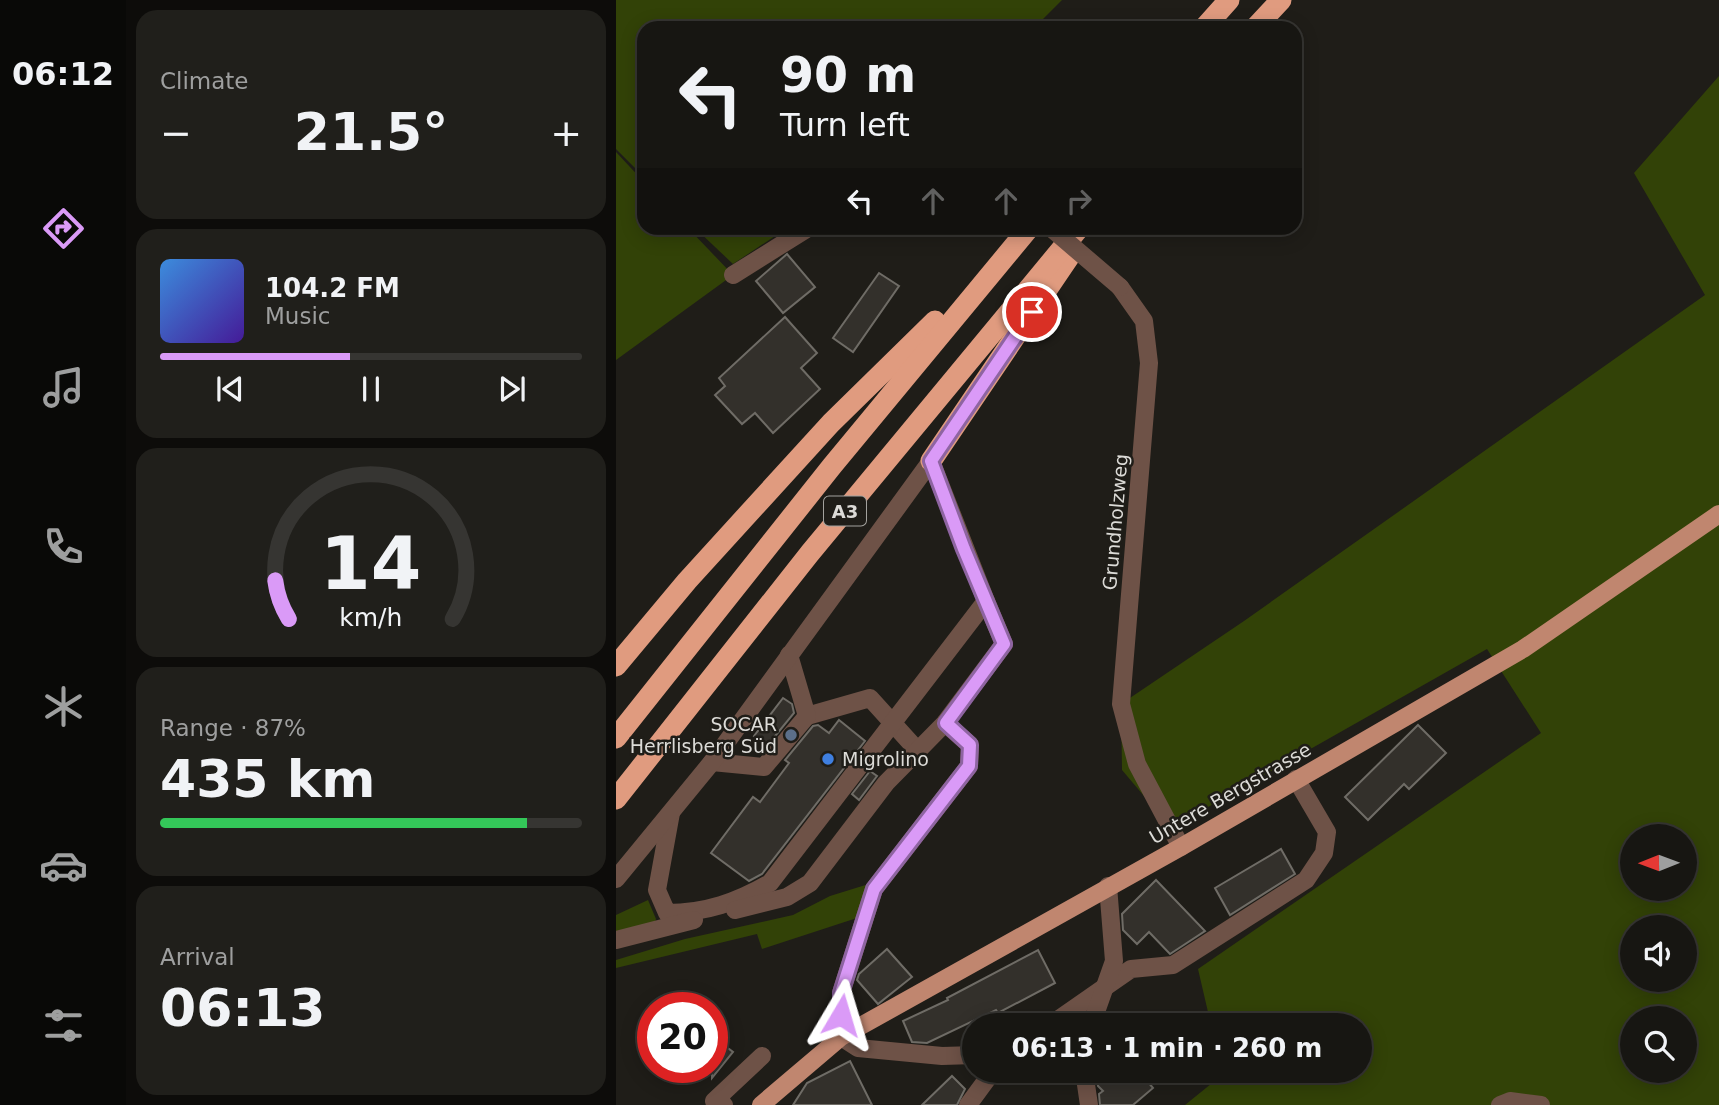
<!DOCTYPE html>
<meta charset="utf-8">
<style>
body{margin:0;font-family:"DejaVu Sans",sans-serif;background:#201f1b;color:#f1f3f6;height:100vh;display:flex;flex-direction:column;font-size:26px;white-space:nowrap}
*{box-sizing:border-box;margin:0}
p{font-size:23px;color:#9e9f9f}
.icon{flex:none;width:38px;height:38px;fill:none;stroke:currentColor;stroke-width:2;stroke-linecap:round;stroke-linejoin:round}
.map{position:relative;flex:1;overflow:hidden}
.side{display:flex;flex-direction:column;gap:10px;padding:10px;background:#0d0c0a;width:490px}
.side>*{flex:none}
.guide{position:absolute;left:21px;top:21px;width:665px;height:214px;border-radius:21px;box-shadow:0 4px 18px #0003,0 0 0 2px #363532;background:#171612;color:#f1f3f6;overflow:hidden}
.needle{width:46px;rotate:269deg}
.fabs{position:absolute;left:1004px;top:824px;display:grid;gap:14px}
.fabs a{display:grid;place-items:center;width:77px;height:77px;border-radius:50%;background:#171612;box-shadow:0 4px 18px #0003,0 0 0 2px #363532;font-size:35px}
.speed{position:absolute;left:21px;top:992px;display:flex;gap:14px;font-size:35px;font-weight:700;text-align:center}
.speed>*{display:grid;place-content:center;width:91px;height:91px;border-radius:50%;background:#171612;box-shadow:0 4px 18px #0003,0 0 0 2px #363532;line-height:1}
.speed .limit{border:10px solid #d22;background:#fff;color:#111}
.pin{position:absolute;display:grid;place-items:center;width:60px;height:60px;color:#fff;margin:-30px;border:4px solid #fff;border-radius:50%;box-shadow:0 2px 7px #0007}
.me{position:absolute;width:77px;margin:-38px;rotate:7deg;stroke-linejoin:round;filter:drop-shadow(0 0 5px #0008)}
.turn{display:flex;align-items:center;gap:24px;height:147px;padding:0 28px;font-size:32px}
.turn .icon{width:91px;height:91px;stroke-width:2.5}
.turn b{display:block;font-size:49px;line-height:60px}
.lanes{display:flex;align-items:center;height:66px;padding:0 28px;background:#0003;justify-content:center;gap:35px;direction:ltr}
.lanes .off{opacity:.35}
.big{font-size:52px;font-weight:700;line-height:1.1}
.side .card{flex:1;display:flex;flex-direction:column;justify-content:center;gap:10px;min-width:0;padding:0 24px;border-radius:21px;background:#201f1b}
.side .dial{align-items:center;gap:0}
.dial svg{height:182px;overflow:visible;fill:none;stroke:#363532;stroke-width:7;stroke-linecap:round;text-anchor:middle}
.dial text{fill:#f1f3f6;stroke:none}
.song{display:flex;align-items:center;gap:21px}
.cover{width:84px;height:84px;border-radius:10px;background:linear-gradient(135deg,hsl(210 70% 55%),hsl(260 70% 35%))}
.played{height:7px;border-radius:4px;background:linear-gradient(90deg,#da9af7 45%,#363532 45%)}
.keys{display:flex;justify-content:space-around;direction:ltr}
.heat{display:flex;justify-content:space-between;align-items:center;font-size:38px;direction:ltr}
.charge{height:10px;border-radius:5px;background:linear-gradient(90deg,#34c759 87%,#363532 0)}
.trip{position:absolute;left:346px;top:1013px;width:410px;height:70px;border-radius:35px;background:#171612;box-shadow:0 4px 18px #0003,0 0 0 2px #363532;font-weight:700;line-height:70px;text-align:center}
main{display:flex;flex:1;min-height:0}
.menu{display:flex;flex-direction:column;width:126px;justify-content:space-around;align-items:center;background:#090907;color:#9e9f9f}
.menu .icon{width:49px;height:49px}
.menu .on{color:#da9af7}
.menu b{font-size:32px;color:#f1f3f6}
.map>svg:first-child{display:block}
.green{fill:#324207;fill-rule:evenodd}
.building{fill:#33302b;stroke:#6f6c66;stroke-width:2}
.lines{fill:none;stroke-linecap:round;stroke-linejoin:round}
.minor{stroke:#6e5247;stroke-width:18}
.major{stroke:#c0866f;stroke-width:18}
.highway{stroke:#e09b7f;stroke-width:21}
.minor-bridge{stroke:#6e5247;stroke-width:18}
.route-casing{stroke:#8e64a1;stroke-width:18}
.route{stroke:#da9af7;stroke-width:12}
.service-dot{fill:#5c6f8a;stroke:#1f1d18;stroke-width:2.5}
.shop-dot{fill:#3f7fe0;stroke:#1f1d18;stroke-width:2.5}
.labels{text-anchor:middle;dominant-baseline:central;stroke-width:5;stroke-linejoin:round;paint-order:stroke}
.shield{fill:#1f1d18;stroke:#a3a29e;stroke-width:2}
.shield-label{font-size:18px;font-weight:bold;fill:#dcdbd7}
.street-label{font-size:19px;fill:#dcdbd7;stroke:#1f1d18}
.poi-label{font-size:19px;fill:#dcdbd7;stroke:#1f1d18;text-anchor:end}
</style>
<main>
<nav class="menu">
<b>06:12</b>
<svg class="icon on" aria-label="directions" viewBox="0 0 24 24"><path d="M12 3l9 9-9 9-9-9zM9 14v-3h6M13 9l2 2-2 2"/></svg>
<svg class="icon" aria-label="music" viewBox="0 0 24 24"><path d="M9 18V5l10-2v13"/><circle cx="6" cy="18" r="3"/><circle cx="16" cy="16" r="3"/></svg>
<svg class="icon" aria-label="phone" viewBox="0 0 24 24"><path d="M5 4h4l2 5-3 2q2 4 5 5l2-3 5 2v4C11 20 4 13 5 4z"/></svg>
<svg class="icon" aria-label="climate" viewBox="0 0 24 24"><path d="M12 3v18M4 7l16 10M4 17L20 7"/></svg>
<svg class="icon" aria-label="car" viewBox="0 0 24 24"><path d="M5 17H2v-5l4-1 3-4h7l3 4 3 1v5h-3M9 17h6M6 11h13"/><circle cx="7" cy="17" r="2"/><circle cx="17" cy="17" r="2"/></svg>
<svg class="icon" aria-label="filters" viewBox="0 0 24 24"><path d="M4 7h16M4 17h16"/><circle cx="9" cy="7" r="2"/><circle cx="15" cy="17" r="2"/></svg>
</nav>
<section class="side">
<div class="card"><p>Climate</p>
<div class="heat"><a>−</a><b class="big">21.5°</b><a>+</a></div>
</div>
<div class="card">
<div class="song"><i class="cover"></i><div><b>104.2 FM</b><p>Music</p></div></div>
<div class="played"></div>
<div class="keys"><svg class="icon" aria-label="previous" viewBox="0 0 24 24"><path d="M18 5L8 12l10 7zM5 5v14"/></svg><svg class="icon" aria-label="pause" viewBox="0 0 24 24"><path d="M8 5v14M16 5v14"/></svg><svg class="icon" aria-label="next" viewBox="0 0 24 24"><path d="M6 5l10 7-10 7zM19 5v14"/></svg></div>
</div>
<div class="card dial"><svg viewBox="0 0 100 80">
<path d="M14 69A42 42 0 1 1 86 69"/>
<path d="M14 69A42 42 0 0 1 8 52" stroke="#da9af7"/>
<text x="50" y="56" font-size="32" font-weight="700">14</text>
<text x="50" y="72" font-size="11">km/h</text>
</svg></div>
<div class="card"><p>Range · 87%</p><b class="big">435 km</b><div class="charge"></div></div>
<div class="card"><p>Arrival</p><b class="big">06:13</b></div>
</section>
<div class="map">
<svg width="1103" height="1105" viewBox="0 0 1103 1105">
<rect width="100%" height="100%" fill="#1f1d18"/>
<g class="green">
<polygon points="0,0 446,0 418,28 28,28 28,177 0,149"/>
<path d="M1103 76V1105H569L606 1075 605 1071H744V1026L595 1025 582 969 925 733 871 649 555 828 506 770 505 704 628 621 1089 295 1018 173ZM1017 836H1069V889H1017ZM1017 928H1069V980H1017ZM1017 1018H1069V1071H1017Z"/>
<polygon points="0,152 28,182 28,228 72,228 117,275 0,360"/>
<polygon points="79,228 171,228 117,264"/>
<polygon points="256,883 244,917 146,949 141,934 0,968 0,960 69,939 177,915 214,896"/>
<polygon points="32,900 40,919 39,922 0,932 0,915"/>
</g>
<g class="building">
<polygon points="171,254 199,287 167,313 140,281"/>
<polygon points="263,273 283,286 237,352 217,338"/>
<polygon points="169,317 201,353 185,368 204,389 157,433 139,413 126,424 99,395 109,386 103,378"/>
<polygon points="167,698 176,704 178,713 151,746 138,736"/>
<polygon points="223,720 249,741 146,874 133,881 95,853 137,797 144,802 173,763 169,760 197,726 202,725 213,733"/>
<polygon points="802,725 830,753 793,789 788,784 752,820 729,797"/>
<polygon points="254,771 261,776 243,800 236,794"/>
<polygon points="665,849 679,874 614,915 599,888"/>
<polygon points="540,880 589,931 554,954 533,932 521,944 507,930 506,914"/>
<polygon points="271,949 296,977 262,1004 241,980 243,974"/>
<polygon points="422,950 439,983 382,1013 380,1010 311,1043 296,1042 287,1021 332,1000 331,998"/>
<polygon points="96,1036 117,1052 96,1078"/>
<polygon points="234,1061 256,1105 177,1105 191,1083"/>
<polygon points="480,1071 523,1071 537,1088 517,1105 484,1105 483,1094 487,1091 482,1086"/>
<polygon points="336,1076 349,1089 341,1105 306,1105"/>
</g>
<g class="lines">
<g class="minor">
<polyline points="117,275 192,228"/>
<polyline points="504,287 528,321 533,363 505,704 521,764 565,847"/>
<polyline points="191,716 254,698 302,751"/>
<polyline points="329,723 354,745 353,766 258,889 225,993 225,1037 242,1048 326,1056 359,1055"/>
<polyline points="96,762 148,767 191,716 173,655"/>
<path d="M55 813 41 890 51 913C90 913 121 902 154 883L370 601 315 461"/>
<polyline points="0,879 96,762 315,461"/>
<polyline points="119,910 171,897 194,883 270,783 329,723 388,644 370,601"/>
<polyline points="0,940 78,920"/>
<polyline points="433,1026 515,969 557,965 690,880 708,853 711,832 680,779"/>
<polyline points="475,1026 498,961 492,886"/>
<polyline points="468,1071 473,1105"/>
<polyline points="108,1105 98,1101 146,1056"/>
<polyline points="352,1105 377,1071"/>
<polyline points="884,1105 894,1101 925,1105"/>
</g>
<polyline class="major" points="145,1105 225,1037 565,847 907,649 1103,514"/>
<g class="highway">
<polyline points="588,28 613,0"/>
<polyline points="639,28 665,0"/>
<polyline points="315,461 453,257"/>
<polyline points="0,666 71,581 215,423 319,321"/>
<polyline points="0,738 216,466 413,228"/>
<polyline points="0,799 194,553 463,228"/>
</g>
<polyline class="minor-bridge" points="435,228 504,287"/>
</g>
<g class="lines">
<defs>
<polyline id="route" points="225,1015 225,993 258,889 353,766 354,745 330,723 388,644 348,549 315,461 416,312"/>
</defs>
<use href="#route" class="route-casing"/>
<use href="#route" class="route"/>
</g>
<circle class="service-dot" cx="175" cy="735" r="7"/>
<circle class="shop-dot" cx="212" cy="759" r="7"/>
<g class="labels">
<rect class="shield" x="208" y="496.5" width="42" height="29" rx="5"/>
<g class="shield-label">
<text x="229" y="511">A3</text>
</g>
<g class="street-label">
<text transform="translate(499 522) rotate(-85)">Grundholzweg</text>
<text transform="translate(614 793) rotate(-30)">Untere Bergstrasse</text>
</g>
<g class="poi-label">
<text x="161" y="724">SOCAR<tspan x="161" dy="22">Herrlisberg Süd</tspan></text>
<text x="226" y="759" text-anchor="start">Migrolino</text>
</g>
</g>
</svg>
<div class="fabs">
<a><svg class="needle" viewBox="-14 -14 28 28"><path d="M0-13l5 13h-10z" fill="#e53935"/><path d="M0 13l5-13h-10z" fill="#9e9f9f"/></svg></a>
<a><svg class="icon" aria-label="sound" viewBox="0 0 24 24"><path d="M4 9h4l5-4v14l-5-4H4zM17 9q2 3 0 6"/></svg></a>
<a><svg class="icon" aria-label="search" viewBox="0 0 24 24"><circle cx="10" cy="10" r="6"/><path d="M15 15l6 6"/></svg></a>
</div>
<div class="speed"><div class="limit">20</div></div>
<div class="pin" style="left:416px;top:312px;background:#d93025"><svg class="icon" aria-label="arrive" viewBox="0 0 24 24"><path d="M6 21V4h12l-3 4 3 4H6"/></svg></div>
<svg class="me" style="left:225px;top:1015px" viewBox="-20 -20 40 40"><path d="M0-17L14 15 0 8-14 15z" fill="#da9af7" stroke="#fff" stroke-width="4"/></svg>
<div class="trip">06:13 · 1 min · 260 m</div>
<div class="guide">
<div class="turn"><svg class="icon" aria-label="left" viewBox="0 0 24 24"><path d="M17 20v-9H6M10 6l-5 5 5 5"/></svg><div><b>90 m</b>Turn left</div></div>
<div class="lanes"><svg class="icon" aria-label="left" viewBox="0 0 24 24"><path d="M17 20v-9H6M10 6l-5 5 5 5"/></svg><svg class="icon off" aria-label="ahead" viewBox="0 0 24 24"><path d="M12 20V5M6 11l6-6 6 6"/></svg><svg class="icon off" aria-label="ahead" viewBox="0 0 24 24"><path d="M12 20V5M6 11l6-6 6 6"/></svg><svg class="icon off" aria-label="right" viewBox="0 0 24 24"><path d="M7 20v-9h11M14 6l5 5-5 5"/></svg></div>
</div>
</div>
</main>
